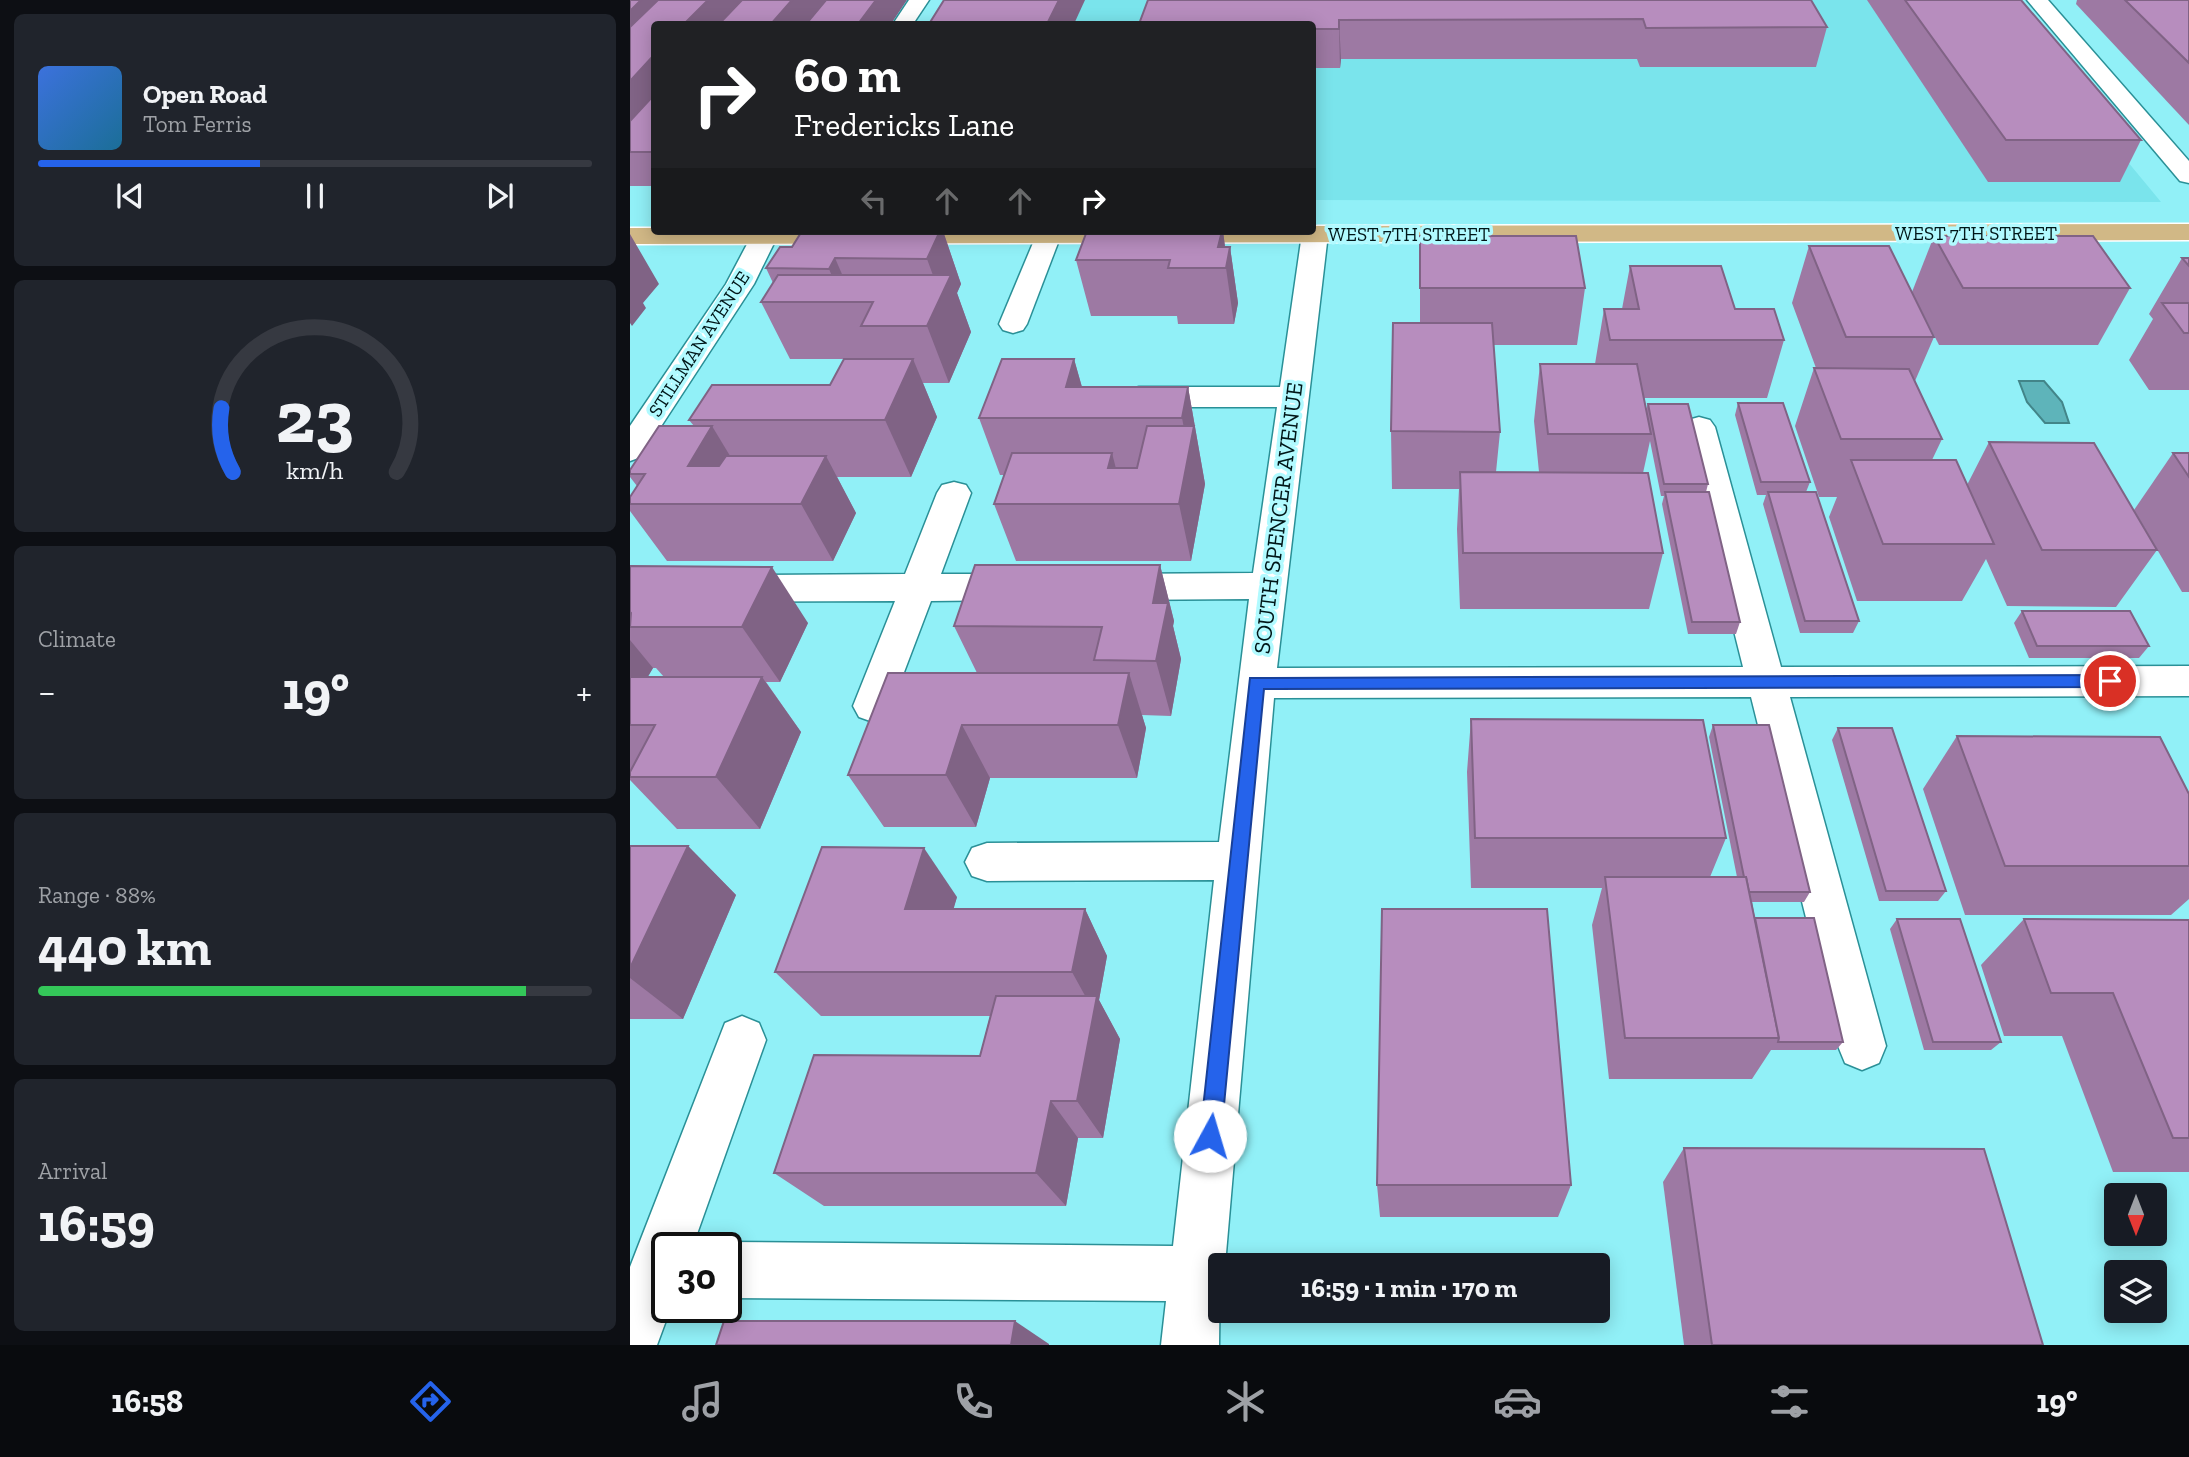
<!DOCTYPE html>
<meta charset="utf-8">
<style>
body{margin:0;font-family:"Zilla Slab",serif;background:#20242c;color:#f1f3f6;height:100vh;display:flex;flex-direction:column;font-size:26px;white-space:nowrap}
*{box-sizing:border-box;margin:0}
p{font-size:23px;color:#9ea1a6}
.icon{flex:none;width:38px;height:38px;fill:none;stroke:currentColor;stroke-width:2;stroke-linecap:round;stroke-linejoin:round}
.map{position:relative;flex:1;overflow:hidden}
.side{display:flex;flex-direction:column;gap:14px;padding:14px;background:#0d0f14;width:630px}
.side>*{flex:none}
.top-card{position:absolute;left:21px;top:21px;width:665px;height:214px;border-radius:7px;box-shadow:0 4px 18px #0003;background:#202124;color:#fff;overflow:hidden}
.needle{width:46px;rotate:180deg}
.tools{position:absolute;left:1474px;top:1183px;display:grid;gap:14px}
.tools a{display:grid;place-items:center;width:63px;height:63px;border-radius:7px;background:#171b24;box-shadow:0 4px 18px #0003;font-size:35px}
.speed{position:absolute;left:21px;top:1232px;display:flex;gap:14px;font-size:35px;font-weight:700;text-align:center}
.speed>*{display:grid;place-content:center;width:91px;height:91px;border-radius:50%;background:#171b24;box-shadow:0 4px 18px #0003;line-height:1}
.speed .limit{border:4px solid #111;border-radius:10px;background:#fff;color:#111}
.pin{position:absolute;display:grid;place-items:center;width:60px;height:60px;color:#fff;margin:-30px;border:4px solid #fff;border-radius:50%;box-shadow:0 2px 7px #0007}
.me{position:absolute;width:77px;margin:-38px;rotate:6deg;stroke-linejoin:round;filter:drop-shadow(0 0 5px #0008)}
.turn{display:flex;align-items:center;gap:24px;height:147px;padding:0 28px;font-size:32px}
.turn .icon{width:91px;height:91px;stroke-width:2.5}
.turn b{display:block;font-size:49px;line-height:60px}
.lanes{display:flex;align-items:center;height:66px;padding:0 28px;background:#0003;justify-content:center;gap:35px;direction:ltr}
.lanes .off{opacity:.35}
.big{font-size:52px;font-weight:700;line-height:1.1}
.side .widget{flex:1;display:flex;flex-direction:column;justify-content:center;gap:10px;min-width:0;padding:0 24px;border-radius:10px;background:#20242c}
.side .dial{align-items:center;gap:0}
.dial svg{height:182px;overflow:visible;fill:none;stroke:#363941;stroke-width:7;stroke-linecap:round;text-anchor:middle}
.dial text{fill:#f1f3f6;stroke:none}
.song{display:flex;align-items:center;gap:21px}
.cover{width:84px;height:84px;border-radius:10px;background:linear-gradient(135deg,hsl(220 70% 55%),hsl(200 70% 35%))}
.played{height:7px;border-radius:4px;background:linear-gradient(90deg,#2563eb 40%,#363941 40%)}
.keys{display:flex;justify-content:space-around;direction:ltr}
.heat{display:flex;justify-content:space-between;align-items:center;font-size:38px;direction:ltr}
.charge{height:10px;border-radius:5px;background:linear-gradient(90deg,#34c759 88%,#363941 0)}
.trip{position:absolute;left:578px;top:1253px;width:402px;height:70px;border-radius:7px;background:#171b24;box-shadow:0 4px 18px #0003;font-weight:700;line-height:70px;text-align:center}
.menu{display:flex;height:112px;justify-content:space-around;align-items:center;background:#090b0e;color:#9ea1a6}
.menu .icon{width:49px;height:49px}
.menu .selected{color:#2563eb}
.menu b{font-size:32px;color:#f1f3f6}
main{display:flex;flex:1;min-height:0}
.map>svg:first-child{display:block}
.built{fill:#7ae4ec}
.water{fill:#5eb4ba;stroke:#428589;stroke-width:2}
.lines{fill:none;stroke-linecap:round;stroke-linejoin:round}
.minor-casing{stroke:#2a9097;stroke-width:3}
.major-casing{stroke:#fff;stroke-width:3}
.minor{fill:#fff;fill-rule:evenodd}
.major{fill:#d1b886;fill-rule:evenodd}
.wall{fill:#9d79a3;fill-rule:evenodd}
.shaded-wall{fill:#806385}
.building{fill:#b78dbe;stroke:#806385;stroke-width:2}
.route{fill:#2563eb;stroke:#184099;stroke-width:2}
.labels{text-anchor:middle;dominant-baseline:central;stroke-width:7;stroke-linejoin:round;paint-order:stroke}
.far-street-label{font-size:19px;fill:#001618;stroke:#b1faff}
.street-label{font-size:23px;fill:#001618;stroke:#b1faff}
</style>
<main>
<section class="side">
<div class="widget">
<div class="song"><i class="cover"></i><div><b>Open Road</b><p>Tom Ferris</p></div></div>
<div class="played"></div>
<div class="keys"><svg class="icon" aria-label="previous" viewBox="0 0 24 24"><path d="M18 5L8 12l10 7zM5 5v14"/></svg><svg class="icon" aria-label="pause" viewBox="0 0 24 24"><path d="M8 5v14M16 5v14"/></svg><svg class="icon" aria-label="next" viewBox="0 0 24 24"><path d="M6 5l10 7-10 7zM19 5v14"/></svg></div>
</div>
<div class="widget dial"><svg viewBox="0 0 100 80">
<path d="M14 69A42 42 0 1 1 86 69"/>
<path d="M14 69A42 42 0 0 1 9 41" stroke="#2563eb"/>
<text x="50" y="56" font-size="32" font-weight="700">23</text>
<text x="50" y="72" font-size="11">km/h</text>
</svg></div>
<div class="widget"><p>Climate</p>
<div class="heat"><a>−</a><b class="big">19°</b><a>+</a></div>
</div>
<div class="widget"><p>Range · 88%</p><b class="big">440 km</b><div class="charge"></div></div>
<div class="widget"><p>Arrival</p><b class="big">16:59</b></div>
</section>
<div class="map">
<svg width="1559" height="1345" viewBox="0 0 1559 1345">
<rect width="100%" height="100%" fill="#91f0f7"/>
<polygon class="built" points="329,0 1364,0 1531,202 683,200 682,24 314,24"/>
<polygon class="water" points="1389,381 1414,381 1432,402 1439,423 1415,423 1397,402"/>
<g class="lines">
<defs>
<g id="minor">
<polygon points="279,0 299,0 283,24 263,24"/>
<polygon points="1397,0 1418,0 1559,161 1559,183 1550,181"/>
<polygon points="685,226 694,228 698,234 647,668 1113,667 1053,427 1058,420 1069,417 1080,420 1085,427 1151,667 1559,666 1559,696 1160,697 1256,1046 1249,1063 1232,1070 1215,1063 1208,1046 1121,697 644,698 595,1265 590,1265 589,1345 531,1345 536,1301 96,1298 96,1248 83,1248 96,1242 543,1246 584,880 357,881 342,876 335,862 342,848 357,843 589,842 619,599 485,600 472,596 467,587 472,578 485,574 623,573 647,407 509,407 498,404 494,397 498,390 509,387 650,387 672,234 682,231"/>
<polygon points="124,231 150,231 124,284 11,457 0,461 0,426 96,284"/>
<polygon points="408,231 428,231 431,235 397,324 393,330 383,333 373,330 369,324"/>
<polygon points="324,482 336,485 341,493 311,574 390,574 403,578 408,587 403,596 390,600 301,601 257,717 243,722 229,717 223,706 265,601 0,602 0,576 275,574 307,493 312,485"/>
<polygon points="112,1016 129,1023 136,1040 62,1248 37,1248 37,1307 41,1307 27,1345 0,1345 0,1267 95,1023"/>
</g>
<polygon id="major" points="1559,224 1559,240 0,244 0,228 24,228 24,231 682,231 682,226"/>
</defs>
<use href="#minor" class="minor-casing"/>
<use href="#major" class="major-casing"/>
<use href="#minor" class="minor"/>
<use href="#major" class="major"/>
</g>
<g class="wall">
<polygon points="0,0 24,24 24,186 0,186"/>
<polygon points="518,0 1197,27 1186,67 1010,67 1007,59 711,59 710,68 682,68 682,24"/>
<polygon points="1237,0 1391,0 1511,140 1490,182 1358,182"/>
<polygon points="1447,0 1559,0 1559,125 1446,4"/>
<polygon points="313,231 331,284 327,293 341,332 319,383 293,383 307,417 281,477 207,477 226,513 203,561 37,561 0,511 0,497 7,486 0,477 0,470 64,426 59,420 200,385 245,359 160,359 131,302 143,283 136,268"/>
<polygon points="593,231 595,247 600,247 608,303 604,324 548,324 547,316 461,316 446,260"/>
<polygon points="790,236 955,288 947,345 863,345 870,432 866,472 909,472 904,421 910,364 965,364 974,309 992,309 1000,266 1105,309 1154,340 1137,398 1014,398 1016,410 1018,404 1078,484 1076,492 1110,622 1106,634 1058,634 1032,504 1034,496 1031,496 1020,441 1013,473 1033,553 1019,609 830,609 827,529 829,489 762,489 761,431 790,323"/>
<polygon points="1304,236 1500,288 1468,345 1309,345 1282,292"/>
<polygon points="1179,246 1304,337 1285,381 1312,439 1302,460 1337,485 1359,442 1527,550 1486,607 1377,606 1356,559 1332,601 1227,601 1199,517 1207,497 1189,497 1165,426 1184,368 1186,368 1162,303"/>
<polygon points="1552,258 1559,258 1559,390 1519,390 1499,360 1523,319 1519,314"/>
<polygon points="444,359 452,387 558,387 575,484 561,561 386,561 364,504 374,475 370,475 349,418"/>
<polygon points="1108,403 1180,482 1176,492 1229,621 1223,633 1170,633 1133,504 1136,495 1127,495 1105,415"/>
<polygon points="1543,453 1559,453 1559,592 1552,592 1504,510"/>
<polygon points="530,565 544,621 543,626 551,659 541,716 512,715 516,728 507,778 360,778 346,827 254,827 218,775 347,673 324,626"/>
<path d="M0 566 178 623 150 682H136L171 732 130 829H47L0 780ZM23 668H26L34 677H17Z"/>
<polygon points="1392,611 1519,646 1509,658 1399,658 1384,623"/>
<polygon points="841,719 1096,838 1080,877 1107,877 1079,737 1083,725 1180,892 1174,902 1122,902 1125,918 1213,1042 1206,1050 1141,1050 1122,1079 979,1079 962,925 972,888 841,888 837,772"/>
<polygon points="1208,728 1316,891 1308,901 1249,901 1202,740"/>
<polygon points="1327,736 1559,794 1559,899 1541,915 1335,915 1293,789"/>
<polygon points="0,846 58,846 106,895 53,1019 0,1019"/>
<polygon points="327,897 323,909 455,909 477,956 469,1000 490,1039 473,1138 448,1138 436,1206 194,1206 144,1173 350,1056 360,1016 191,1016 145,972"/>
<polygon points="1267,919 1371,1042 1361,1050 1294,1050 1260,929"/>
<polygon points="1394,919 1559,920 1559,1172 1483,1172 1432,1036 1374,1036 1351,965"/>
<polygon points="1054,1148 1413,1345 1054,1345 1033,1182"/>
<polygon points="747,1185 941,1185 928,1217 750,1217"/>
</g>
<g class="shaded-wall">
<polygon points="11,0 43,0 0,42 0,11"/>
<polygon points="78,0 120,0 97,24 54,24"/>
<polygon points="162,0 198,0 179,24 141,24"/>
<polygon points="246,0 277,0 261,24 228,24"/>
<polygon points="429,0 455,0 444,24 417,24"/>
<polygon points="709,20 711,59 710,68 709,29"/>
<polygon points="24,55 24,104 0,131 0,81"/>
<polygon points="310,231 313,231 331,284 327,293 341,332 319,383 297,326 311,297 297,259"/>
<polygon points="592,231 593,231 597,263 600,247 608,303 604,324 596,268 588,247"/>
<polygon points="0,234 29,284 13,303 16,308 2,326 0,323"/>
<polygon points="205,258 224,302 213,302 199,269"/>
<polygon points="283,359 307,417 281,477 255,420"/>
<polygon points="444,359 460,416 436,387"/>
<polygon points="558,387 575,484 561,561 549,504 559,454 552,418"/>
<polygon points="82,426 117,484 58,466"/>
<polygon points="482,453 495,504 478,468"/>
<polygon points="196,456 226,513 203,561 171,504"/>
<polygon points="530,565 544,621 543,626 551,659 541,716 526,661 523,603"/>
<polygon points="142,567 178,623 150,682 112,627"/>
<polygon points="0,640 23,668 0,708"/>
<polygon points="499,673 516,728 507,778 488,725"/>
<polygon points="132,677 171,732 130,829 86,777"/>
<polygon points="332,725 360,778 346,827 316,775"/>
<polygon points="58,846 106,895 53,1019 0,978 0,968"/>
<polygon points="294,848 327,897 310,956 275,909"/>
<polygon points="455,909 477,956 469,1000 490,1039 473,1138 447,1101 464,1012 442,972"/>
<polygon points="421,1101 448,1138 436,1206 406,1173"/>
<polygon points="385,1321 419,1344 419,1345 381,1345"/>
</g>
<g class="building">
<polygon points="0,0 11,0 0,11"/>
<polygon points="28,0 78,0 54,24 24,24 24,55 0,81 0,27"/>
<polygon points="112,0 162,0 141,24 89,24"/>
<polygon points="196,0 246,0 228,24 176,24"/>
<polygon points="314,0 429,0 417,24 299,24"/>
<polygon points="518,0 1181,0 1197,27 1016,28 1013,19 709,20 709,29 682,29 682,24 509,24"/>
<polygon points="1275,0 1391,0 1511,140 1376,140"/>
<polygon points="1495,0 1559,0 1559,63"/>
<polygon points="24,95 24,152 0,152 0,121"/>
<polygon points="172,231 310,231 297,259 205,258 199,269 136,268 150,247 162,247"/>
<polygon points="457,231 592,231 588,247 600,247 596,268 538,268 540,260 446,260"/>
<polygon points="790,236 946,236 955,288 790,288"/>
<polygon points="1304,236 1463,236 1500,288 1333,288"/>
<polygon points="1179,246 1259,246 1304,337 1216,337"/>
<polygon points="1552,258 1559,258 1559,266"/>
<polygon points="1000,266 1091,266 1105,309 1144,309 1154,340 980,340 974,309 1009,309"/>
<polygon points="148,275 321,275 297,326 231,326 243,302 131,302"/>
<polygon points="1532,303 1559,303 1559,333 1554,333"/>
<polygon points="763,323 862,323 870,432 761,431"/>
<polygon points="214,359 283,359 255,420 59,420 82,385 200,385"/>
<polygon points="372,359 444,359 436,387 558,387 552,418 349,418"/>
<polygon points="910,364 1007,364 1021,434 918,434"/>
<polygon points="1184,368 1279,369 1312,439 1211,439"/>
<polygon points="1108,403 1153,403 1180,482 1131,482"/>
<polygon points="1018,404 1058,404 1078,484 1034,484"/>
<polygon points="29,426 82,426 58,466 89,466 96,456 196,456 171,504 0,504 0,497 15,474 0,474 0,470"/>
<polygon points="517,426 564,426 549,504 364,504 382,453 482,453 478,468 507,468"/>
<polygon points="1359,442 1464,443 1527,550 1412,550"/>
<polygon points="1543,453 1559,453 1559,477"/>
<polygon points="1221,460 1326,460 1364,544 1253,544"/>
<polygon points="830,472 1018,473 1033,553 833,553"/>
<polygon points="1035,492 1079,492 1110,622 1062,622"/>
<polygon points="1138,492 1186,492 1229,621 1175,621"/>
<polygon points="345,565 530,565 523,603 538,603 526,661 464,660 472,627 324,626"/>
<polygon points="0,566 142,567 112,627 0,627 1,613 0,612"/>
<polygon points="1392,611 1500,611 1519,646 1407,646"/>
<polygon points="258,673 499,673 488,725 332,725 316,775 218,775"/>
<polygon points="0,677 132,677 86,777 0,777 0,772 25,725 0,725"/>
<polygon points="841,719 1073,720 1096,838 845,838"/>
<polygon points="1083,725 1139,725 1180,892 1119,892 1116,877 1114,877"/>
<polygon points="1208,728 1262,728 1316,891 1256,891"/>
<polygon points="1327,736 1530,737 1559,794 1559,866 1375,866"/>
<polygon points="0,846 58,846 0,968"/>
<polygon points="192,847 294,848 275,909 455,909 442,972 145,972"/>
<polygon points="975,877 1116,877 1149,1038 995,1038"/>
<polygon points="752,909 917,909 941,1185 747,1185"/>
<polygon points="1125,918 1184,918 1213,1042 1148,1042 1149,1038"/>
<polygon points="1267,919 1330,919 1371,1042 1303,1042"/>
<polygon points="1394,919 1559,920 1559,1138 1543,1138 1483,993 1421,993"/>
<polygon points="366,996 467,996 447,1101 421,1101 406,1173 144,1173 184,1055 350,1056"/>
<polygon points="1054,1148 1354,1149 1413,1345 1082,1345"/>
<polygon points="94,1321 385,1321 381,1345 86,1345"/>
</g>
<polygon class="route" points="1480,675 1488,681 1480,687 634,689 591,1136 588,1144 580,1147 573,1144 570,1136 620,678"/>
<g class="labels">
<g class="far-street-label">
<text x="1346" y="233">WEST 7TH STREET</text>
<text x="779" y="234">WEST 7TH STREET</text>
<text transform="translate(69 344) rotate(-57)">STILLMAN AVENUE</text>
</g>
<g class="street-label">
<text transform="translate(648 518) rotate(-83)">SOUTH SPENCER AVENUE</text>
</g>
</g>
</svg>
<div class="tools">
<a><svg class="needle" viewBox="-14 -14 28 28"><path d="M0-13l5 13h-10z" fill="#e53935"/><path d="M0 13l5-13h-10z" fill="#9ea1a6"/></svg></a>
<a><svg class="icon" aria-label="layers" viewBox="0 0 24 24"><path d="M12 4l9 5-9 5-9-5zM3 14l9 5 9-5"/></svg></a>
</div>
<div class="speed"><div class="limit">30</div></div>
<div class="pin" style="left:1480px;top:681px;background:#d93025"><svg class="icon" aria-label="arrive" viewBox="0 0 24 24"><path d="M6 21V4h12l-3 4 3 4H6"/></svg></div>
<svg class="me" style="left:580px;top:1136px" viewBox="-20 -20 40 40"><circle r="19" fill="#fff"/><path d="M0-13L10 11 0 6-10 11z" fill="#2563eb"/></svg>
<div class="trip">16:59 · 1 min · 170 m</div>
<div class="top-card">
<div class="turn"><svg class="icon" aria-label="right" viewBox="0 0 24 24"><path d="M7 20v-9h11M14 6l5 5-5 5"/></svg><div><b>60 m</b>Fredericks Lane</div></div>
<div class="lanes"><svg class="icon off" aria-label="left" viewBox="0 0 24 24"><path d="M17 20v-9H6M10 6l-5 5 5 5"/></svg><svg class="icon off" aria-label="ahead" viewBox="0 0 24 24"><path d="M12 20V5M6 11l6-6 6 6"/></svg><svg class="icon off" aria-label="ahead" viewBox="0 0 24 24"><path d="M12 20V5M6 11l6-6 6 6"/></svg><svg class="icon" aria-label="right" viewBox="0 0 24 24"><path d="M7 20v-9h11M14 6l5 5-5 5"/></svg></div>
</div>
</div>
</main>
<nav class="menu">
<b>16:58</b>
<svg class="icon selected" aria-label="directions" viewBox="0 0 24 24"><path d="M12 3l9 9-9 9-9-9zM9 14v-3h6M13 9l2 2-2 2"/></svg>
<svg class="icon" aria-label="music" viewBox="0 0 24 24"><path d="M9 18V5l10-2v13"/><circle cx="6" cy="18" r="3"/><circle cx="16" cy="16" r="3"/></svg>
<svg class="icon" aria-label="phone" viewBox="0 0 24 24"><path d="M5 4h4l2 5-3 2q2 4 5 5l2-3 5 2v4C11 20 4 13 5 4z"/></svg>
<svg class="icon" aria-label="climate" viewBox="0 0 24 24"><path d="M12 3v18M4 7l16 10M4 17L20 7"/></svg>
<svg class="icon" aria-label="car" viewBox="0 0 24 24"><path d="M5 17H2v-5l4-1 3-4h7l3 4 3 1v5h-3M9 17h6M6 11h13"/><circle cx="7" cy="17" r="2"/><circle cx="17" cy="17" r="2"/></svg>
<svg class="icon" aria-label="filters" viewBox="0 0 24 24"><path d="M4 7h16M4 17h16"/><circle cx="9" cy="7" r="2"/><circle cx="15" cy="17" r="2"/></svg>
<b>19°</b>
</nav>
